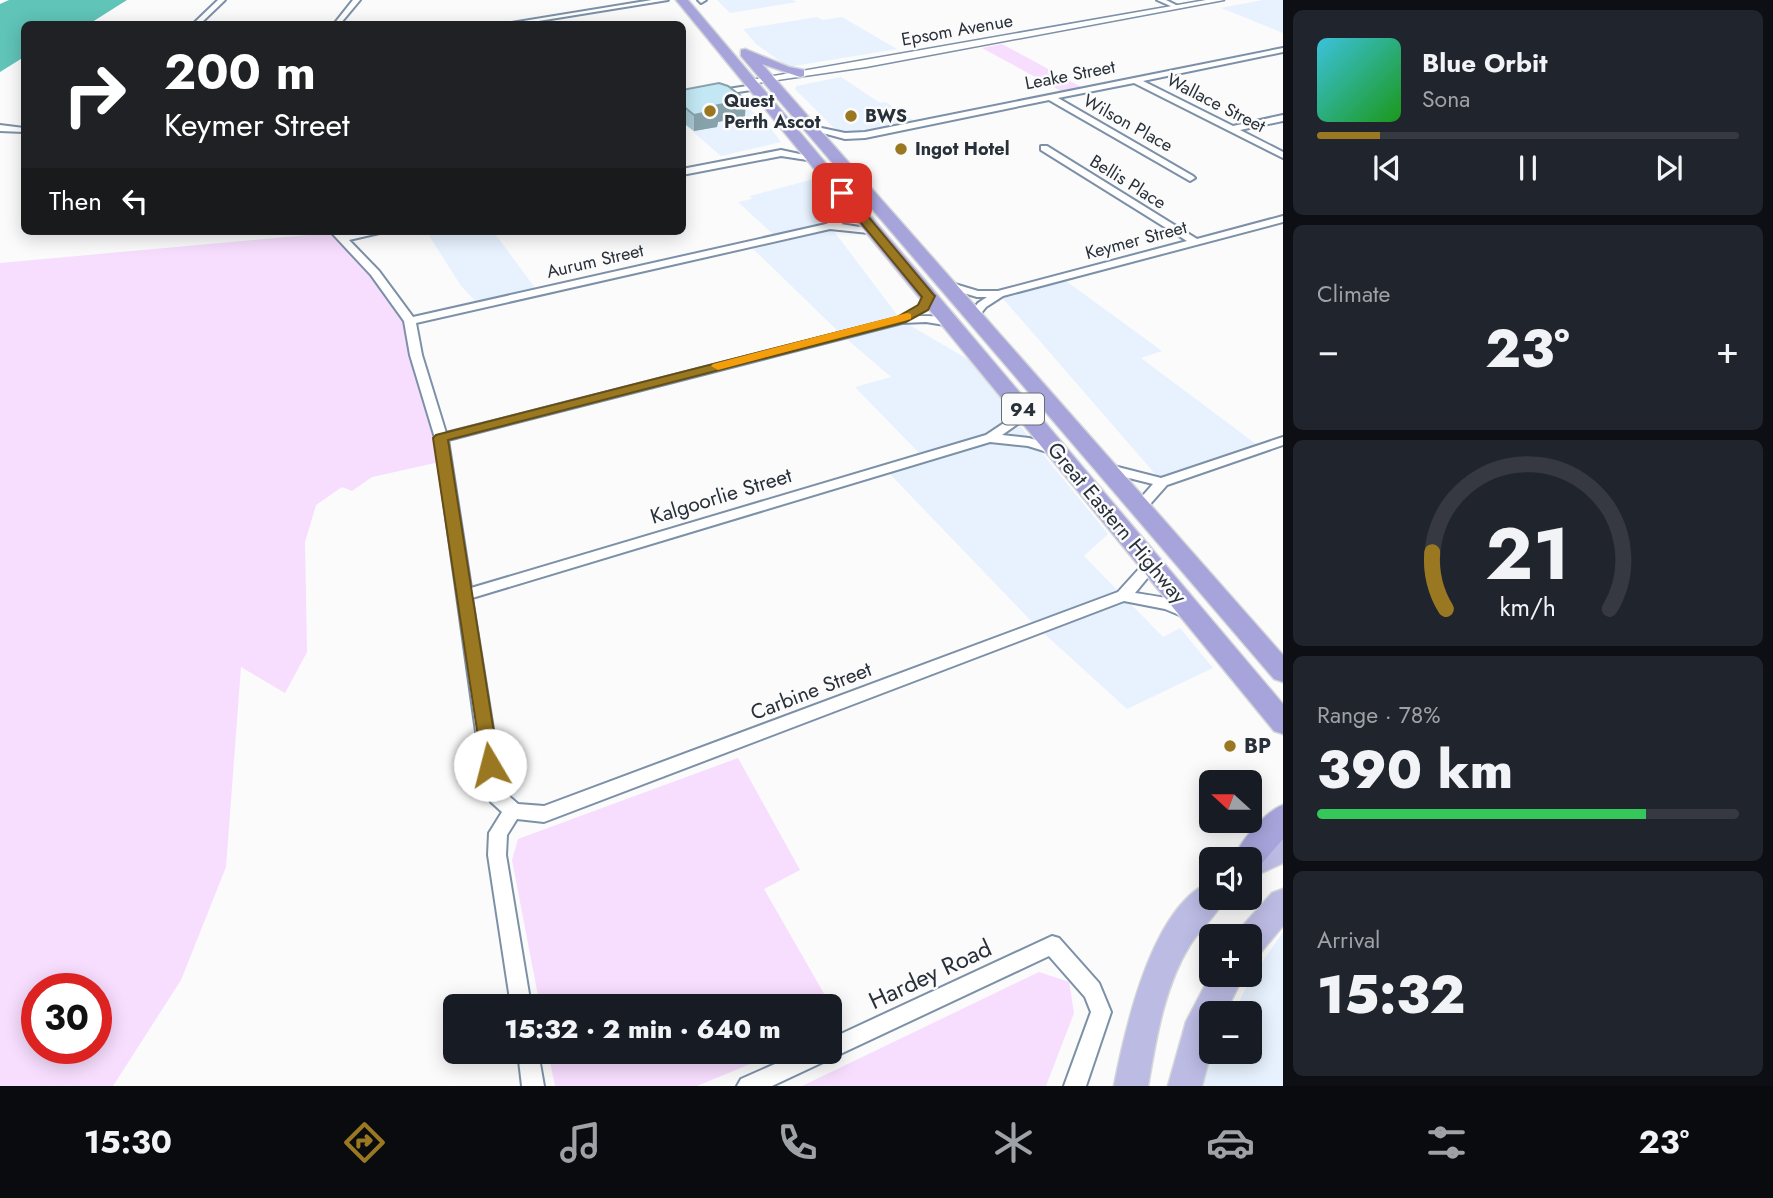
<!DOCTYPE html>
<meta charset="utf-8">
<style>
body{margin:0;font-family:Jost,sans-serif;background:#20242c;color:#f1f3f6;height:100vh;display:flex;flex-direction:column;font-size:26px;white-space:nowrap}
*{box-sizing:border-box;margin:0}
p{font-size:23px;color:#9ea1a6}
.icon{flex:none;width:38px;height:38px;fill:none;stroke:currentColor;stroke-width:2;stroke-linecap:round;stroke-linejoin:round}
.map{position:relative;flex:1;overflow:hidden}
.details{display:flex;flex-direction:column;gap:10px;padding:10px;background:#0d0f14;width:490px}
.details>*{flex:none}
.guide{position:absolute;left:21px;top:21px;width:665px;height:214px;border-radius:10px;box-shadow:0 4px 18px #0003;background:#202124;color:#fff;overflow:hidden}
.needle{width:46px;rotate:291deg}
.fabs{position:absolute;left:1199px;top:770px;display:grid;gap:14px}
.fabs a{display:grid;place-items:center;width:63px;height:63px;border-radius:10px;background:#171b24;box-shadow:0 4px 18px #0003;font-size:35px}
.speed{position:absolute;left:21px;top:973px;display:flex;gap:14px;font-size:35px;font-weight:700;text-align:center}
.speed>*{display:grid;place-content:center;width:91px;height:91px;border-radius:50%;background:#171b24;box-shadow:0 4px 18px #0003;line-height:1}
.speed .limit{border:10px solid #d22;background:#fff;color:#111}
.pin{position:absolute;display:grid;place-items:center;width:60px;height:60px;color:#fff;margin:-30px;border-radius:14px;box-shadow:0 4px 10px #0006}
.me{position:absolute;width:77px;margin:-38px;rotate:352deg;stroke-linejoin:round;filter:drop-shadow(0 0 5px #0008)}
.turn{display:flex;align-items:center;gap:24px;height:147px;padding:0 28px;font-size:32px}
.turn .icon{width:91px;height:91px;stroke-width:2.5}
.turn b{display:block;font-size:49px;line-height:60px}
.then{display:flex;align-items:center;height:66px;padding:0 28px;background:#0003;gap:14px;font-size:26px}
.big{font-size:52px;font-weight:800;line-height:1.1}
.details .tile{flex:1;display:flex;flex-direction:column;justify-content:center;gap:10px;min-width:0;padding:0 24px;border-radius:10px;background:#20242c}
.details .dial{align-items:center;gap:0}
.dial svg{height:182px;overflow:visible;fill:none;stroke:#363941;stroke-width:7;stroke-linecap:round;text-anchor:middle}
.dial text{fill:#f1f3f6;stroke:none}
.song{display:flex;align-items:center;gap:21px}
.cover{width:84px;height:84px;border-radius:10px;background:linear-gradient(135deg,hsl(190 70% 55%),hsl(120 70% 35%))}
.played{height:7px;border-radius:4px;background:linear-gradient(90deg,#9a7822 15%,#363941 15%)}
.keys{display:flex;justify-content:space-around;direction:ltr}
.heat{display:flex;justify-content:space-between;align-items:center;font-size:38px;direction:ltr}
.charge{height:10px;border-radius:5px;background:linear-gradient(90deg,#34c759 78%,#363941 0)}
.trip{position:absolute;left:443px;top:994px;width:399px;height:70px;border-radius:10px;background:#171b24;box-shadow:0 4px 18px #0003;font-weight:800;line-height:70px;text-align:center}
.tab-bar{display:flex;height:112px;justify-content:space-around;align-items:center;background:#090b0e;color:#9ea1a6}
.tab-bar .icon{width:49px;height:49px}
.tab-bar .selected{color:#9a7822}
.tab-bar b{font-size:32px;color:#f1f3f6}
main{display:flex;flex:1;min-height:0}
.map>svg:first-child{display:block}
.built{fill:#e7f2fe}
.green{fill:#f7ddfe;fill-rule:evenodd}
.water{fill:#60c4b8}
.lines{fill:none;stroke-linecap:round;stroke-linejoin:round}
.minor-casing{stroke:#7c90a7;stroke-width:4}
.tertiary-casing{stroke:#7c90a7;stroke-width:3}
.primary-casing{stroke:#d4d6d8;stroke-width:3}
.trunk-casing{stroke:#d4d6d8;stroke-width:3}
.minor{fill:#fff;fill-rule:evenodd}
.tertiary{fill:#fff;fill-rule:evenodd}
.primary{fill:#bcbbe4;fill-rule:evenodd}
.trunk{fill:#a6a4db;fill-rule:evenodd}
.wall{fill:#a8c8d2}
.shaded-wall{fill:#88a2ab}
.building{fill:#c3e8f4;stroke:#88a2ab;stroke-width:2}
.route{fill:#9a7822;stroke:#644e16;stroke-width:2}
.slow{fill:#f59e0b}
.poi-dot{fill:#9a7822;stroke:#fbfbfb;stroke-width:2.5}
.labels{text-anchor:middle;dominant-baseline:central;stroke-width:5;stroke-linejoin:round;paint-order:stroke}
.far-street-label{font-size:18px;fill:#28303a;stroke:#fbfbfb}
.far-poi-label{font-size:18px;font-weight:bold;fill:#28303a;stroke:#fbfbfb;text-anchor:start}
.shield{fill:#fbfbfb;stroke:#676d74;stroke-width:2}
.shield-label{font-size:19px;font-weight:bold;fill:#28303a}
.street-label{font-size:21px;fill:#28303a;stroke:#fbfbfb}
.poi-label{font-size:21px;font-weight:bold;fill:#28303a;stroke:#fbfbfb;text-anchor:start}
.near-street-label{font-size:24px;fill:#28303a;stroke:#fbfbfb}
</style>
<main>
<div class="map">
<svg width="1283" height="1086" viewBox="0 0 1283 1086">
<rect width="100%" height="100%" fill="#fbfbfb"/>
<g class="built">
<polygon points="717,0 793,0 797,2 730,13"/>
<polygon points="1263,0 1283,0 1283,33 1221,8"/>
<polygon points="817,17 823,20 842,17 897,49 788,67 756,44 743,29"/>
<polygon points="841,77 880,103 886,102 918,123 855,138 835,129 795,89 796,86"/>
<polygon points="745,105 768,125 781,142 721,156 683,123 683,106"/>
<polygon points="814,179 841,212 830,226 901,320 974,363 1021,427 1108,534 1084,556 1163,637 1180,628 1213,668 1127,709 1038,628 885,469 923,457 855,387 891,377 842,335 748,244 776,237 738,202 752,199 750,196"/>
<polygon points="426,231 493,231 538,292 479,305 461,286"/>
<polygon points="1062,278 1162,351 1141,358 1260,447 1162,482 999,294"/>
<polygon points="1283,932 1283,1086 1202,1086 1211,1052 1250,1052 1250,1013 1234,1013 1249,981"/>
</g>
<g class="green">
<polygon points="1002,44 1083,88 1063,92 982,48"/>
<path d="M308 231H335L375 273 410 321 444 461 372 477 352 491 342 487 316 505 305 542 307 652 285 693 241 667 226 867 181 980 113 1086H0V263L308 235ZM37 989H96V1048H37Z"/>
<polygon points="738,758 800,870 764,889 842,1025 830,1031 830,1006 540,1006 512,860 518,839"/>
<polygon points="1039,972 1069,982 1074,1013 1046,1086 802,1086"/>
<polygon points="548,1052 779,1052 697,1086 555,1086"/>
</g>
<polygon class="water" points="9,0 127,0 89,24 24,24 24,57 0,72 0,4"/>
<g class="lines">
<defs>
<g id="minor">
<polygon points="218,0 225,0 200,24 193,24"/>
<polygon points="353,0 360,0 340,24 334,24"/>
<polygon points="652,0 668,0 520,24 505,24"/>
<polygon points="698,0 706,0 701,3"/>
<polygon points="1157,0 1166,0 1180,7 1175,8"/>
<polygon points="1283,48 1283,52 1143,81 1233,126 1283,115 1283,121 1240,130 1283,152 1283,158 1134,83 1058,98 1193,176 1195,178 1190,181 1049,100 865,138 845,139 808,129 812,126 845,133 865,132"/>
<polygon points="754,85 757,85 757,89 682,101 682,96"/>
<polygon points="0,125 24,128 24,132 0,131"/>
<polygon points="1041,146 1047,146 1197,239 1283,216 1283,222 1003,296 986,307 978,317 970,317 969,315 978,303 987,297 977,297 944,287 944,283 948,282 978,291 998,291 1187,241 1041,150"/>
<polygon points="781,150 818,158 814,161 781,156 682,175 682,169"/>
<path d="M856 206 861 209C855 216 849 221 841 224L878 230V234L830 229 416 323 422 355 446 433 902 317C919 316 942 314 957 323L951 326 926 322 902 323 448 440 471 588 986 435 1025 409 1029 410 1031 413 1029 416 1002 435 1029 438 1062 448 1063 451 1057 455 1028 446 990 442 472 598 503 791 518 804 544 806 1118 592 1147 560 1152 559 1159 564 1135 593C1153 596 1184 598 1196 613L1194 617 1189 619 1165 609 1124 601 544 822 517 819 507 835 506 855 531 1006H511L488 855 489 833 502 812 491 802 484 789 435 438 410 355 404 321 371 275 330 231H340L345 235 367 231H388L349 240 379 271 413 317 826 224 844 216Z"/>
<polygon points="1283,437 1283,445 1167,485 1144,511 1139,513 1132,508 1153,484 1101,471 1099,468 1106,464 1161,478"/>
<polygon points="1052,936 1059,938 1099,983 1111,1012 1086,1086 1064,1086 1091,1012 1085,997 1049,956 772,1086 737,1086 741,1079 802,1052 830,1052 830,1039"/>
<polygon points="518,1052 538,1052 544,1086 522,1086"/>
</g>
<polygon id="tertiary" points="1206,0 1224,0 866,67 750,84 745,81"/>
<g id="primary">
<polygon points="1283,835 1283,863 1250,878 1250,859 1238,859 1240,855"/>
<path d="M1211 882V898H1225C1217 915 1200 929 1190 945 1164 987 1156 1039 1148 1086H1114C1125 1030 1152 905 1211 882Z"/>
<polygon points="1283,889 1283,926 1261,952 1250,956 1250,936 1236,936 1239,930 1272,893"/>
<polygon points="1211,974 1244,975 1225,1013 1211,1013 1211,1052 1202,1086 1168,1086 1186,1022"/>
</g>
<g id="trunk">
<polygon points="676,0 688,0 1283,704 1283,734 1274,731"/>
<polygon points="745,49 789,67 804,70 804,76 800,77 762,64 1283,655 1283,682 1274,679 741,56 741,50"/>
<path d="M1283 805V839L1258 868 1250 872V859H1233C1241 841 1264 812 1283 805Z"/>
</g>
</defs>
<use href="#minor" class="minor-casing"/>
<use href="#tertiary" class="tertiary-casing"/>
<use href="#primary" class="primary-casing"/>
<use href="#trunk" class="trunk-casing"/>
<use href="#minor" class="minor"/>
<use href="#tertiary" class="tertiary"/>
<use href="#primary" class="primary"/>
<use href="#trunk" class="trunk"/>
</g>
<polygon class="wall" points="682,90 745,116 718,122 717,127 694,131 682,122"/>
<polygon class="shaded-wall" points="746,100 745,116 718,122 717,127 694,131 694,115 713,106"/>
<polygon class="building" points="719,83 728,86 746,100 713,106 718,110 694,115 682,105 682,90"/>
<polygon class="route" points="842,189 846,190 933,294 935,296 928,310 906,322 448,440 499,765 497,770 490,773 483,770 433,438 436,435 897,317 918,305 922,297 838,195 837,193"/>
<polygon class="slow" points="907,313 911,314 911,319 718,370 711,366 713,364"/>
<g class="poi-dot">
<circle cx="710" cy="111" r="7"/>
<circle cx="851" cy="116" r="7"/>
<circle cx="901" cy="149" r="7"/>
<circle cx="1230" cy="746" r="7"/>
</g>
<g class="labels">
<g class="far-street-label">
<text transform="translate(957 30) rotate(-10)">Epsom Avenue</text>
<text transform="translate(1070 75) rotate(-11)">Leake Street</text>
<text transform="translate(1216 103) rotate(27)">Wallace Street</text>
<text transform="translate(1128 123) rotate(29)">Wilson Place</text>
<text transform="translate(1128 182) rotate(32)">Bellis Place</text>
<text transform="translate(1136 240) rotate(-15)">Keymer Street</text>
<text transform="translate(595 261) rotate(-13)">Aurum Street</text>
</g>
<g class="far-poi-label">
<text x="724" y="101">Quest<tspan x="724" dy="21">Perth Ascot</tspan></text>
<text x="865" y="116">BWS</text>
<text x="915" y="149">Ingot Hotel</text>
</g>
<rect class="shield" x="1002" y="393.5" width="42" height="31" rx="5"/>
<g class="shield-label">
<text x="1023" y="409">94</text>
</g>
<g class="street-label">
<text transform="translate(721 496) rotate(-17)">Kalgoorlie Street</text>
<text transform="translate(1117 523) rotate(50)">Great Eastern Highway</text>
<text transform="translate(811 691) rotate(-21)">Carbine Street</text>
</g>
<g class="poi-label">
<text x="1244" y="746">BP</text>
</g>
<g class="near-street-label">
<text transform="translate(930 974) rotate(-25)">Hardey Road</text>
</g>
</g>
</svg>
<div class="fabs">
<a><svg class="needle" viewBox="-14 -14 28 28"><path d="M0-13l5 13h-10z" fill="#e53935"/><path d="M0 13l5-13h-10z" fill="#9ea1a6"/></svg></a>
<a><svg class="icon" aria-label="sound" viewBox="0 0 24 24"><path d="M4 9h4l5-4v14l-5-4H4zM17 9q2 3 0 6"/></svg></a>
<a>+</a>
<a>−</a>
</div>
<div class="speed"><div class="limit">30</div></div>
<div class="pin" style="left:842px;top:193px;background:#d93025"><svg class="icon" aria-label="arrive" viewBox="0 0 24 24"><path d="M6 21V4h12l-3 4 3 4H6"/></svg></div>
<svg class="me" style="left:490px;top:765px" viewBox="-20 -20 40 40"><circle r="19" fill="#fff"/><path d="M0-13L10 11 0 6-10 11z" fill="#9a7822"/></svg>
<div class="trip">15:32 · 2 min · 640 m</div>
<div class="guide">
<div class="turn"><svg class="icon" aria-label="right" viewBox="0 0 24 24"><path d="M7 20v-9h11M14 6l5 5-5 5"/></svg><div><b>200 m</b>Keymer Street</div></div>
<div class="then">Then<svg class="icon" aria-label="left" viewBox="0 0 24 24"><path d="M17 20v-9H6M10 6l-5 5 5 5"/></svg></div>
</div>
</div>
<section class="details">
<div class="tile">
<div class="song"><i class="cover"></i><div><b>Blue Orbit</b><p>Sona</p></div></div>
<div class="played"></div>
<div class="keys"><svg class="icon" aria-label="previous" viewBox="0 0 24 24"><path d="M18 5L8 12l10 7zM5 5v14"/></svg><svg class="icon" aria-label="pause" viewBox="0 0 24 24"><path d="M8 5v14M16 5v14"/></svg><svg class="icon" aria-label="next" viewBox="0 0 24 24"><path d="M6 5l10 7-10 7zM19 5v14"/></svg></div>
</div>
<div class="tile"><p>Climate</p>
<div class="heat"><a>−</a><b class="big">23°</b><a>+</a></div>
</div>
<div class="tile dial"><svg viewBox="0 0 100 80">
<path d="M14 69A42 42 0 1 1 86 69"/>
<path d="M14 69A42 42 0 0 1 8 44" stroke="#9a7822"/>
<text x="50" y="56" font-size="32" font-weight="700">21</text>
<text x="50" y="72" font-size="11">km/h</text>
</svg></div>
<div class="tile"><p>Range · 78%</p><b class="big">390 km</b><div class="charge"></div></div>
<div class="tile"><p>Arrival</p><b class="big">15:32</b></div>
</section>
</main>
<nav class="tab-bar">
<b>15:30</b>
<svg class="icon selected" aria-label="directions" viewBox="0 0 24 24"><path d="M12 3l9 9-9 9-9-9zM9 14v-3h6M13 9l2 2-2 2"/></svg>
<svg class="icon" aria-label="music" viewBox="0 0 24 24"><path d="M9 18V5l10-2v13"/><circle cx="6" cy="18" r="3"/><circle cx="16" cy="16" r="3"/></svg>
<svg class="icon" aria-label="phone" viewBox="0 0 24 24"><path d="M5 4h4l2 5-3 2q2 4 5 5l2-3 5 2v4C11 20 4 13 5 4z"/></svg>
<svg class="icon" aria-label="climate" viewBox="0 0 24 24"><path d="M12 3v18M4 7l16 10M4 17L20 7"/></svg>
<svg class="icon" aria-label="car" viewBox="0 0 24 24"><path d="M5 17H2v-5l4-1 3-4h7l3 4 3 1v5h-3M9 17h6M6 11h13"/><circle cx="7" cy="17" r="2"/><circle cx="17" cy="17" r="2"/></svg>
<svg class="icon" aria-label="filters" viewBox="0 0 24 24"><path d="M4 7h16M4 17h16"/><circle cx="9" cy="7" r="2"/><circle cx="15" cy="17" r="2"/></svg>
<b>23°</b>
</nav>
